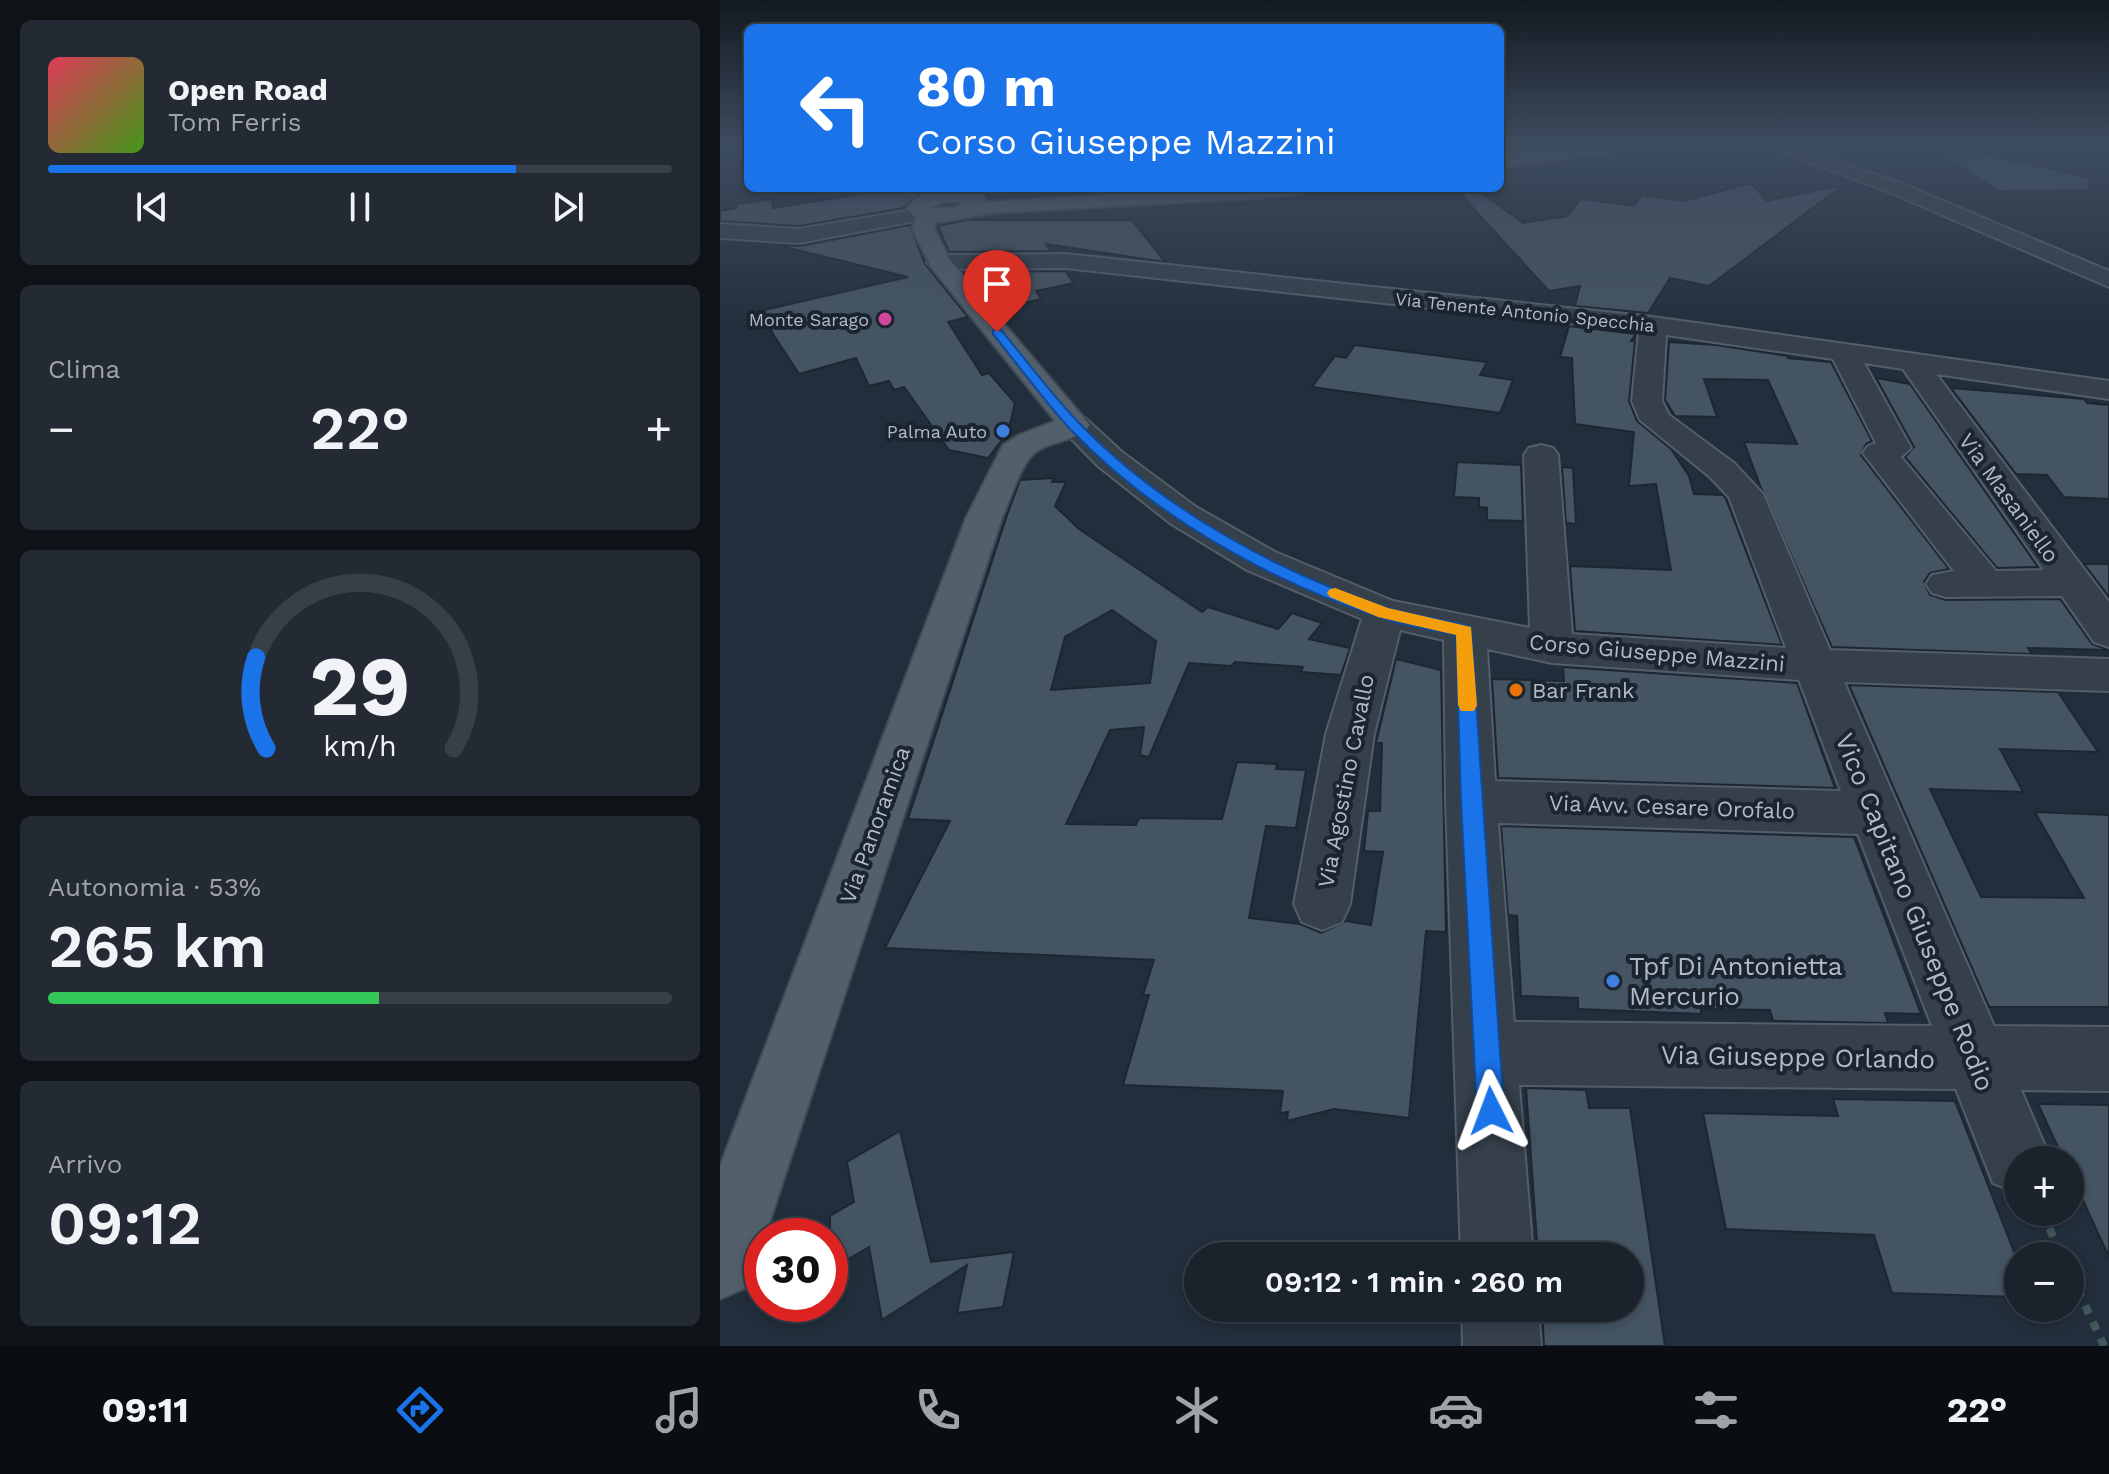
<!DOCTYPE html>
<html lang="it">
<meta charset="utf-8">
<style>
body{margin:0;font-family:"Work Sans",sans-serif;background:#232a34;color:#f1f3f6;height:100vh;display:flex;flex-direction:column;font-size:30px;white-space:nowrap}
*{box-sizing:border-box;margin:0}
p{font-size:26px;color:#9fa4a9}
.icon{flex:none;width:44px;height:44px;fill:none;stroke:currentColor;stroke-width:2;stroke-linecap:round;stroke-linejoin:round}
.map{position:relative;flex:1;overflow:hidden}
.drawer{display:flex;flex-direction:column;gap:20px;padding:20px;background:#0e1318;width:720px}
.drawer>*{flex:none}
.hud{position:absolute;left:24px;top:24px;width:760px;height:168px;border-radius:12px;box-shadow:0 4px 12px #0003,0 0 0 2px #383f48;background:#1a73e8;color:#fff;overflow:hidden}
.buttons{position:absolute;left:1284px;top:1146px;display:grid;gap:16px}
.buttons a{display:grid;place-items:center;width:80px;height:80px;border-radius:50%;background:#1a222c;box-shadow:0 4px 12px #0003,0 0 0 2px #383f48;font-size:40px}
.speed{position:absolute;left:24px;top:1218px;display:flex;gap:16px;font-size:40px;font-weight:700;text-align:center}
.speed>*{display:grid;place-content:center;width:104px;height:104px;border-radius:50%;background:#1a222c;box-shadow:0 4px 12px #0003,0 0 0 2px #383f48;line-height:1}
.speed .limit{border:12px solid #d22;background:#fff;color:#111}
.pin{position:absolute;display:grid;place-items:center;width:68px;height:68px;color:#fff;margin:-82px -34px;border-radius:50% 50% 50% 0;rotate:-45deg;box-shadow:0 0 8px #0007}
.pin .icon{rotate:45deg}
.me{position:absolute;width:88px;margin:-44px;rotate:357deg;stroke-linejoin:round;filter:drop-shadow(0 0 6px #0008)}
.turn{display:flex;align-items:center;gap:28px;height:168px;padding:0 40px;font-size:36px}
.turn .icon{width:104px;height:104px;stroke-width:2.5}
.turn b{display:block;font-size:56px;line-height:68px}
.big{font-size:60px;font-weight:600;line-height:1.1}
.drawer .card{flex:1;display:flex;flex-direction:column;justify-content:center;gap:12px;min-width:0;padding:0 28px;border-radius:12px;background:#232a34}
.drawer .dial{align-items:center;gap:0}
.dial svg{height:208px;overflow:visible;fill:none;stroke:#383f48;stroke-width:7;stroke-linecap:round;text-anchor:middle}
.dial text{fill:#f1f3f6;stroke:none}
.song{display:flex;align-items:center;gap:24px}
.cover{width:96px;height:96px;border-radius:12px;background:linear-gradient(135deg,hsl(350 70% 55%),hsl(100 70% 35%))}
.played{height:8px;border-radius:4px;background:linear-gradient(90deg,#1a73e8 75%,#383f48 75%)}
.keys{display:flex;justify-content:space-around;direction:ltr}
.heat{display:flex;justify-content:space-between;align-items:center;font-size:44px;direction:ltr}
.charge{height:12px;border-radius:6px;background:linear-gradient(90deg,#34c759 53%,#383f48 0)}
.trip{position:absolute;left:464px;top:1242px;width:460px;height:80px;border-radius:40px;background:#1a222c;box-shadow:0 4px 12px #0003,0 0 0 2px #383f48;font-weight:600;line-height:80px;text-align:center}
.tabs{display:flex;height:128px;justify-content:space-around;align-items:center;background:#0a0e12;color:#9fa4a9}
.tabs .icon{width:56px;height:56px}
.tabs .selected{color:#1a73e8}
.tabs b{font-size:36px;color:#f1f3f6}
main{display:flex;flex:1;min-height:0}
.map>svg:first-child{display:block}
.building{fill:#455462;stroke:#1d2732;stroke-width:2;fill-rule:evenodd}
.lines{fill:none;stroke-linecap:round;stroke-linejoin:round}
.minor-casing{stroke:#535e69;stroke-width:4}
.major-casing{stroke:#3f4954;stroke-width:4}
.path{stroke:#415859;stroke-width:8;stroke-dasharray:9 9;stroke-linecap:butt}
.minor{fill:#35404b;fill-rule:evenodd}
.major{fill:#535f6b;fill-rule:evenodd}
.route{fill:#1a73e8;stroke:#114b97;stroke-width:2}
.slow{fill:#f59e0b}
.hotel-dot{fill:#d1479c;stroke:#1b2530;stroke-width:3}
.shop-dot{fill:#3f7fe0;stroke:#1b2530;stroke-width:3}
.food-dot{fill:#e8710a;stroke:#1b2530;stroke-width:3}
.labels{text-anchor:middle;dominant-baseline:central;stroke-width:8;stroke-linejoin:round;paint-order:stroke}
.far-street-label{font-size:18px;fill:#b0bbc7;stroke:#1b2530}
.far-poi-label{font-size:18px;fill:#b0bbc7;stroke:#1b2530;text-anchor:end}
.street-label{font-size:22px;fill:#b0bbc7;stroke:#1b2530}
.poi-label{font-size:22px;fill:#b0bbc7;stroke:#1b2530;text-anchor:start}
.near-street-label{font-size:26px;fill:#b0bbc7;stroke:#1b2530}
.near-poi-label{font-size:26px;fill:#b0bbc7;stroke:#1b2530;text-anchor:start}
</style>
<main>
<section class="drawer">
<div class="card">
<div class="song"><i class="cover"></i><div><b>Open Road</b><p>Tom Ferris</p></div></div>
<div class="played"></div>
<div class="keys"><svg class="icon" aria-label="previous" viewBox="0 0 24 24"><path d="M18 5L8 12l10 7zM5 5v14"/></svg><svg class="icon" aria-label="pause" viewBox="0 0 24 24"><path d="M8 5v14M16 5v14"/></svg><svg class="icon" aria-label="next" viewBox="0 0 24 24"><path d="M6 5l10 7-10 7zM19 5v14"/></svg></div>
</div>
<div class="card"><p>Clima</p>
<div class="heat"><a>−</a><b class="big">22°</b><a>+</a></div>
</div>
<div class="card dial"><svg viewBox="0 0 100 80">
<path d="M14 69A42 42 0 1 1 86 69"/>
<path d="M14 69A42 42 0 0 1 10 34" stroke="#1a73e8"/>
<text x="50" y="56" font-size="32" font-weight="700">29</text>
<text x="50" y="72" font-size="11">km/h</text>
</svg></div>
<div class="card"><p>Autonomia · 53%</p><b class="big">265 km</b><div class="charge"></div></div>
<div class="card"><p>Arrivo</p><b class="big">09:12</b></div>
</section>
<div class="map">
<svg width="1389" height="1346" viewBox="0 0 1389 1346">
<rect width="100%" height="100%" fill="#222e3b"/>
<g class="building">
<polygon points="1205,145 1226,145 1370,178 1369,190 1278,191"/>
<polygon points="1031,183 1047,201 1123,185 989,286 950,278 928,313 855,306 860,286 829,291 741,195 748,188 755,188 803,223 847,216 861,199 914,206 922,195 964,201"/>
<polygon points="178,188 216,188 200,193 183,208 79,226 0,221 0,211 17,208 17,204 52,199 53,208"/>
<polygon points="247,220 412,220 445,262 326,244 331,251 229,252 218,226"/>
<polygon points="190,225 205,264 248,317 228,322 262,375 269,373 295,403 288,432 268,458 229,450 184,387 174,390 169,381 149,386 136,358 79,374 53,334 44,310 188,277 57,245 80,246"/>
<polygon points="345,271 354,283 316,291 321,299 276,310 244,272"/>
<polygon points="849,326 916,334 911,341 915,341 909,401 917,421 951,449 969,476 974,494 1003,495 1006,499 1062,645 855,631 850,566 951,570 936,484 909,486 914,432 855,424 852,358 840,357"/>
<polygon points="949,342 996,345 1068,356 1068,358 1111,362 1152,441 1146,444 1141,455 1229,569 1210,573 1204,582 1210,595 1226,600 1340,599 1372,644 1389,650 1308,648 1312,654 1112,647 1041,488 1024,442 1077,444 1048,380 984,379 997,417 955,416 945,400"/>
<polygon points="635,345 767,362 760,375 793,380 780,413 592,387 615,356 626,358"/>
<polygon points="1156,378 1190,384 1318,567 1277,568 1185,457 1194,447"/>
<polygon points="1231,388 1364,399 1367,403 1389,405 1389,499 1344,497 1327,475 1296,474"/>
<polygon points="737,462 801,465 803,521 767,520 767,508 759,507 759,498 734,497"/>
<polygon points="842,467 853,468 856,524 846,523"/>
<path d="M334 478 332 482H346L335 506 359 529 482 612 488 607 558 629 572 613 602 623 589 639 630 648 621 675 581 672 583 667 515 662 511 666 469 663 429 757 420 755 424 727 390 730 346 824 416 825 419 818 502 819 517 762 557 764 556 769 586 770 576 828 546 826 529 918 580 924 601 933 626 921 651 925 663 852 644 851 648 811H660L662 743H656L676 659 721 670 726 932 706 931 689 1118 614 1109 567 1121 568 1112 560 1113 563 1091 403 1085 429 995H423L434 960 165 948 230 821 188 819 287 515 300 480ZM392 610 436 641 430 683 331 690 345 637Z"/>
<polygon points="1364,564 1389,564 1389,597"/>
<polygon points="843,667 1077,683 1115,788 778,778 772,679 844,681"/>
<polygon points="1129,685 1338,692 1378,752 1280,749 1303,792 1210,789 1261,897 1364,898 1315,812 1389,815 1389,1007 1269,1007"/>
<polygon points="781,826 1134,837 1201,1014 1165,1013 1168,1023 1053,1021 1050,1010 981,1009 981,1014 858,1009 858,998 801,996 797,916 788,915"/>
<polygon points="806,1088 866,1090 869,1108 910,1108 945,1346 824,1346 822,1308 910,1308 910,1256 818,1256"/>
<polygon points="1113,1099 1235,1101 1298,1262 1298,1297 1172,1293 1154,1235 1006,1229 983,1113 1118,1116"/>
<polygon points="1318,1104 1389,1105 1389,1257 1350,1172 1350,1160 1344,1160"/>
<polygon points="180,1131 211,1262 294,1252 283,1307 237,1313 247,1265 162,1320 149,1247 110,1270 110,1216 134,1202 127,1162"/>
</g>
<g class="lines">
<defs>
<g id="minor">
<polygon points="1043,145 1070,145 1183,184 1389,271 1389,287 1169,192"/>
<polygon points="204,208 211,210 215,214 211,218 79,243 0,238 0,224 79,229"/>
<path d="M346 254 933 317 1389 381V399L1216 374 1389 602V647L1374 642 1342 596 1226 597 1212 593 1206 584 1212 575 1234 571 1143 453 1148 446 1156 443 1113 359 946 335 942 401 949 415 1014 463 1043 494 1110 650 1389 659V691L1124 682 1274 1026 1389 1027V1091L1301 1090 1331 1160H1298L1297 1193 1273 1183 1236 1089 799 1085 813 1256H741L726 801 724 640 680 630 654 734 630 904 622 922 602 930 582 922 574 904 606 734 642 619 527 570 450 523 378 466 338 425 343 418 354 415 365 418 402 452 476 507 555 552 673 601 810 628 804 455 809 448 821 445 833 448 838 455 852 634 1066 648 1009 497 990 477 920 420 912 401 919 331 346 268 219 269 211 267 207 262 211 257 219 255ZM1144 363 1183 369 1324 570 1276 571 1181 457 1191 448ZM767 649 832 663 1079 680 1121 791 775 781ZM778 823 1138 834 1212 1026 794 1022Z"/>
<polygon points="742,1308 818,1308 821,1346 743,1346"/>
</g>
<g id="major">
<polygon points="863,145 915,145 906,150 780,168 780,156"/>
<path d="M514 188H590L580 194 542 198 273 213 215 223 214 228 230 260 370 425C357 444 323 439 309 459 297 475 290 500 282 518L45 1236H42V1246L26 1288 0 1299V1166L246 518 283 445 299 435 335 421 211 267 192 228 196 218 186 209C203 185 238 187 263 195L266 202ZM224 202H245L234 208H210Z"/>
</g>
</defs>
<use href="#minor" class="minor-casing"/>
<use href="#major" class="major-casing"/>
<g class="path">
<polyline points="1322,1212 1342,1256"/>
<polyline points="1350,1273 1384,1346"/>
</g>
<use href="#minor" class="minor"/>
<use href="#major" class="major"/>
</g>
<linearGradient id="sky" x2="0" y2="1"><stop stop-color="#131920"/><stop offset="0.43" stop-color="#3e4c60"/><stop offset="1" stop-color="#3e4c60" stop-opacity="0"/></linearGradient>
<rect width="1389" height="334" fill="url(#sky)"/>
<path class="route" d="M273 330H281C307 361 332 395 360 424 442 508 556 572 667 608 694 616 724 619 751 627L784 1111 780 1121 771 1125 761 1121 757 1111 741 801 736 635C711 629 684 626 659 617 547 580 432 515 350 429 323 399 299 366 273 334Z"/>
<polygon class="slow" points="615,588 668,608 751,627 757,705 754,711 741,711 738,705 736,635 658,617 610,597 607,593 610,589"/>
<circle class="hotel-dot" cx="165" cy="319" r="8"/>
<g class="shop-dot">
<circle cx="283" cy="431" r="8"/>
<circle cx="893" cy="981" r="8"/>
</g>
<circle class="food-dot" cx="796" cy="690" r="8"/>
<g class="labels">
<g class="far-street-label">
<text transform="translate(805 312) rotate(6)">Via Tenente Antonio Specchia</text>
</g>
<g class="far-poi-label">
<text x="149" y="319">Monte Sarago</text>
<text x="267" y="431">Palma Auto</text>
</g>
<g class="street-label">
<text transform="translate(1289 498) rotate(54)">Via Masaniello</text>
<text transform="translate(937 653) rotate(5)">Corso Giuseppe Mazzini</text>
<text transform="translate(626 781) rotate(-79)">Via Agostino Cavallo</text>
<text transform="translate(952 807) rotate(2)">Via Avv. Cesare Orofalo</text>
<text transform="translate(155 825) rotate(-70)">Via Panoramica</text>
</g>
<g class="poi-label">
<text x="812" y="690">Bar Frank</text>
</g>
<g class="near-street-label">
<text transform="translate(1195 912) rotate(68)">Vico Capitano Giuseppe Rodio</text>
<text transform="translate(1078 1057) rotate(1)">Via Giuseppe Orlando</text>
</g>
<g class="near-poi-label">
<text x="909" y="966">Tpf Di Antonietta<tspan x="909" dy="30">Mercurio</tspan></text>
</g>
</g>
</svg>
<div class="buttons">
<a>+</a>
<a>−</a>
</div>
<div class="speed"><div class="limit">30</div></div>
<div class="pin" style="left:277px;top:332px;background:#d93025"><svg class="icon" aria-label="arrive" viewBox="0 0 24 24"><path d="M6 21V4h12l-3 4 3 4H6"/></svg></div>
<svg class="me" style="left:771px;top:1111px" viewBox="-20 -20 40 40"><path d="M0-17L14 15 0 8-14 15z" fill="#1a73e8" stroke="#fff" stroke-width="4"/></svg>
<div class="trip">09:12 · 1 min · 260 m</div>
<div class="hud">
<div class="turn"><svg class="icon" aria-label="left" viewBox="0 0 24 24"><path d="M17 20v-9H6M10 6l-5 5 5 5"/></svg><div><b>80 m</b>Corso Giuseppe Mazzini</div></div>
</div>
</div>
</main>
<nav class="tabs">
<b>09:11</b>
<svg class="icon selected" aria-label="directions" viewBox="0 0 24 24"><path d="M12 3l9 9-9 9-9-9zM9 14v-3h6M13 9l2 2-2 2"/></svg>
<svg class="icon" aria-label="music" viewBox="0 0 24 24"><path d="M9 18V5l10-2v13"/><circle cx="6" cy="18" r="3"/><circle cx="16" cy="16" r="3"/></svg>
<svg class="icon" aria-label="phone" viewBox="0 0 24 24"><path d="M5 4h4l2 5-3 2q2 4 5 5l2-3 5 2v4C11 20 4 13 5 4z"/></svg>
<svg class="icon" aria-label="climate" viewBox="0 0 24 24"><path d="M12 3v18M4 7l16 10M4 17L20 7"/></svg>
<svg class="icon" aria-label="car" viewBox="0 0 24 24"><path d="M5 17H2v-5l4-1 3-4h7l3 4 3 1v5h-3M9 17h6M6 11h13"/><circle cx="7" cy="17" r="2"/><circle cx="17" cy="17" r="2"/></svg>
<svg class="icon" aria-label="filters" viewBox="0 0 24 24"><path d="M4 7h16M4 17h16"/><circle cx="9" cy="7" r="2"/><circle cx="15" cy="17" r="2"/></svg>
<b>22°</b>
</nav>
